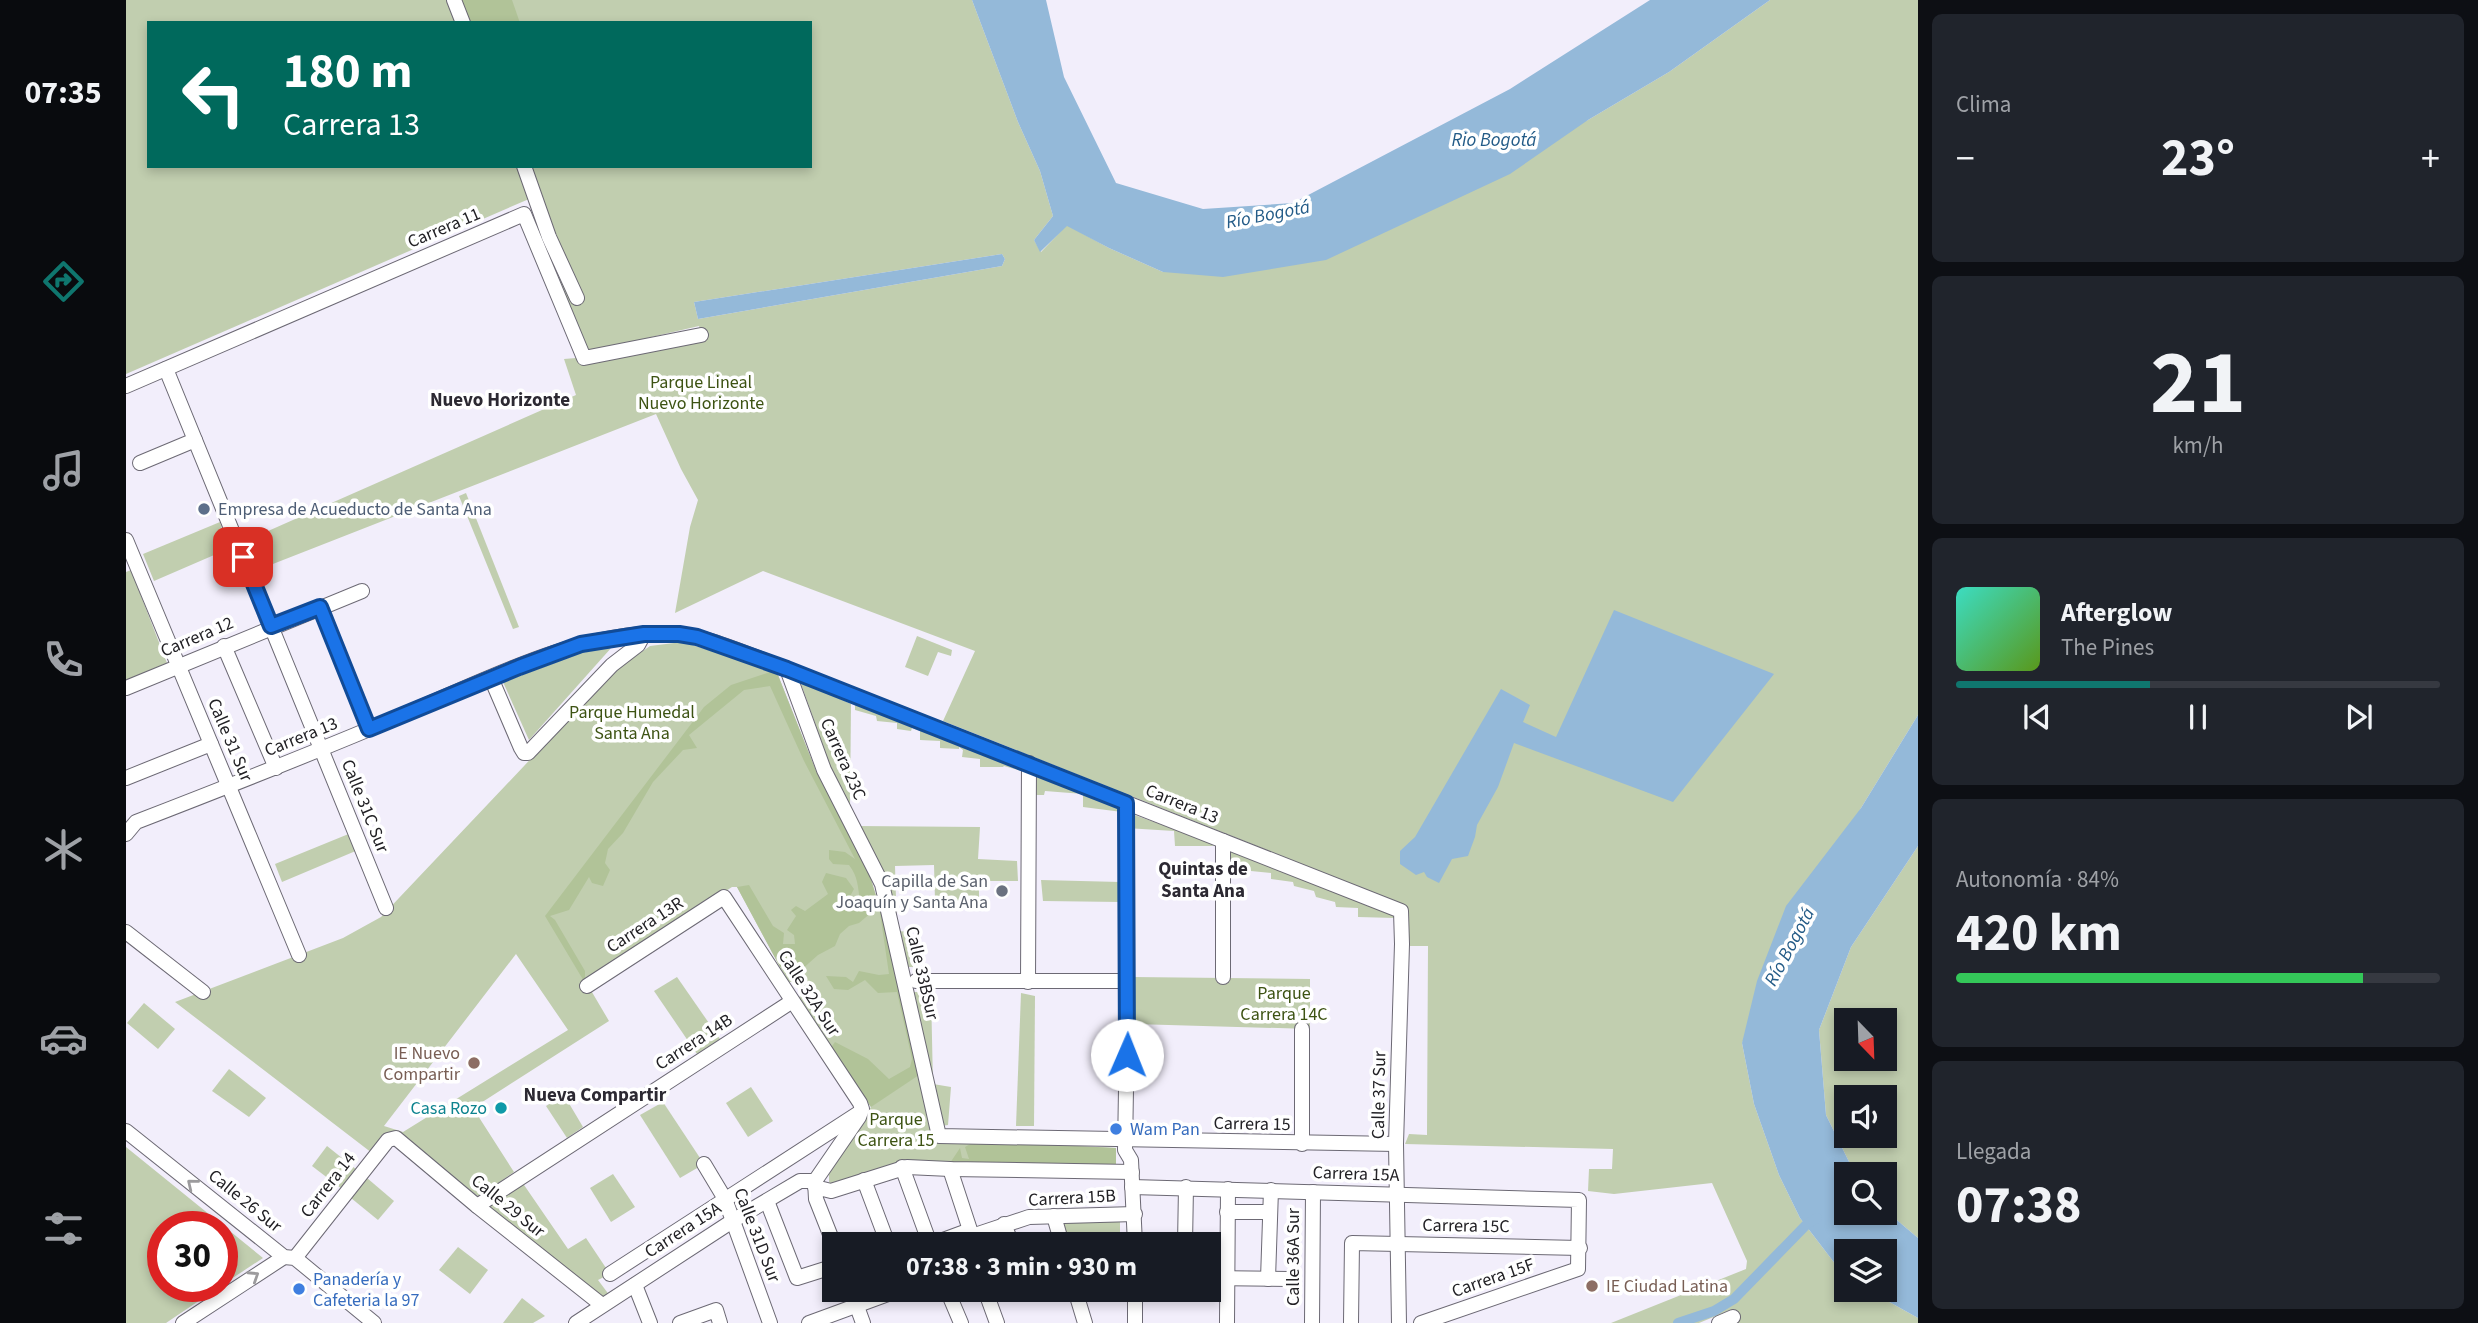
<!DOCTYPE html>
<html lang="es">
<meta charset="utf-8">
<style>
body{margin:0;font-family:"Source Sans 3",sans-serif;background:#20242c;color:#f1f3f6;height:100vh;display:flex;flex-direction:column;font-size:26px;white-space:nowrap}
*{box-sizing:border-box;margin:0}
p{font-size:23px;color:#9ea1a6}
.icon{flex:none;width:38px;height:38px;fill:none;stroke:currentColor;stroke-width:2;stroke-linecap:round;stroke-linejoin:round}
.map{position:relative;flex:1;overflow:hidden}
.details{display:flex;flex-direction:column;gap:14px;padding:14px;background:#0d0f14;width:560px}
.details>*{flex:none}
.banner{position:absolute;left:21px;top:21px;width:665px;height:147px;border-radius:0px;box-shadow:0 4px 10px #0003;background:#00695c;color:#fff;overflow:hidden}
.needle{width:46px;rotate:157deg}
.controls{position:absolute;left:1708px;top:1008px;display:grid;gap:14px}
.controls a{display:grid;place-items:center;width:63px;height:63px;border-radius:0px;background:#171b24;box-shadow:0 4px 10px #0003;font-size:35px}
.speed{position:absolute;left:21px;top:1211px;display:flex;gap:14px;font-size:35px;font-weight:700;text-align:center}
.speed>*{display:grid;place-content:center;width:91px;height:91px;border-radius:50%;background:#171b24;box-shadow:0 4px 10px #0003;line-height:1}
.speed .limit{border:10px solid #d22;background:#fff;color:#111}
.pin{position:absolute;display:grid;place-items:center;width:60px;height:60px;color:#fff;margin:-30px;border-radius:14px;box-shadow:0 4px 10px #0006}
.me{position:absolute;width:77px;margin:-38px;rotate:1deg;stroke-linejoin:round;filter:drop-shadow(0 0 5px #0008)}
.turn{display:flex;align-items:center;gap:24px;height:147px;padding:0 21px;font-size:32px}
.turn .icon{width:91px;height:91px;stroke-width:2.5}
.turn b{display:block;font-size:49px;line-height:60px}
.big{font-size:52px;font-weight:700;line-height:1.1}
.details .card{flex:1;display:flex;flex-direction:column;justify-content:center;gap:10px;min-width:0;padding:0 24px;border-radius:10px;background:#20242c}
.details .dial{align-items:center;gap:0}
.dial b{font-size:91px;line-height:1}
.song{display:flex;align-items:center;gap:21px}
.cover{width:84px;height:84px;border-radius:10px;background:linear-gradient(135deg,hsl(170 70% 55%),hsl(90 70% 35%))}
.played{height:7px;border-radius:4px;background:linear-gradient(90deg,#0f766e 40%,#363941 40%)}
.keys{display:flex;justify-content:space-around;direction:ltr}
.heat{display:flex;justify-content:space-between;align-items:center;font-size:38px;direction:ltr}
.charge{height:10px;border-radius:5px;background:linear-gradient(90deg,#34c759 84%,#363941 0)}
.trip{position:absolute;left:696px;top:1232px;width:399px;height:70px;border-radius:0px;background:#171b24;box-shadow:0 4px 10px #0003;font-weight:700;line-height:70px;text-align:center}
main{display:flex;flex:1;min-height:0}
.tabs{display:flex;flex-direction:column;width:126px;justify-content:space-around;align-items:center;background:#090b0e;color:#9ea1a6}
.tabs .icon{width:49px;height:49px}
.tabs .current{color:#0f766e}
.tabs b{font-size:32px;color:#f1f3f6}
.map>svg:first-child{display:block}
.green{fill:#c1ceaf;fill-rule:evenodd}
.forest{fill:#b1c398}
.water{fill:#94b9d9}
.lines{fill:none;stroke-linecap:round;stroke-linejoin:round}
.canal{stroke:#94b9d9;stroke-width:10}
.minor-casing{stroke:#6c6974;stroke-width:16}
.minor{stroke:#fff;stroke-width:14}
.oneway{stroke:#9c9b9d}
.route-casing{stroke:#114b97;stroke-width:18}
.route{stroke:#1a73e8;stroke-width:12}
.service-dot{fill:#5c6f8a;stroke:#fff;stroke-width:2.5}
.worship-dot{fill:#6b7280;stroke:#fff;stroke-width:2.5}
.education-dot{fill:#8d6e63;stroke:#fff;stroke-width:2.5}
.culture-dot{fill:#0f9aa8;stroke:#fff;stroke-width:2.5}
.shop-dot{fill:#3f7fe0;stroke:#fff;stroke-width:2.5}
.labels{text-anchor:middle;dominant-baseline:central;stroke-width:7;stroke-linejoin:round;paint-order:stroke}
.street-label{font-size:18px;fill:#222125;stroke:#fff}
.park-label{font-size:18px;fill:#3d5313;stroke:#fff}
.service-label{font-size:18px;fill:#4e5e75;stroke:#fff;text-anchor:start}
.worship-label{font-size:18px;fill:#5b616d;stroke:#fff;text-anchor:end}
.education-label{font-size:18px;fill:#785e54;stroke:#fff;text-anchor:end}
.culture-label{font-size:18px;fill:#0d838f;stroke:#fff;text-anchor:end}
.shop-label{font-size:18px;fill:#366cbe;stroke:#fff;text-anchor:start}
.water-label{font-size:19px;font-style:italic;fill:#235b87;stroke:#fff}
.neighbourhood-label{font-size:19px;font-weight:bold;fill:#2c2932;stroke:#fff}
</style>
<main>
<nav class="tabs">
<b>07:35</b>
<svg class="icon current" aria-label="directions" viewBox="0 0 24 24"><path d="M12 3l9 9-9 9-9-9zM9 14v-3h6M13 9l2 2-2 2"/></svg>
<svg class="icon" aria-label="music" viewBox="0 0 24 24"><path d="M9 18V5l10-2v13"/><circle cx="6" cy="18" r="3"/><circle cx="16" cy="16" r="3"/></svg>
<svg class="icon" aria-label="phone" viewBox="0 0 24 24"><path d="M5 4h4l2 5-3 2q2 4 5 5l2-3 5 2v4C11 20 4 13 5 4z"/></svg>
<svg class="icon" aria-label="climate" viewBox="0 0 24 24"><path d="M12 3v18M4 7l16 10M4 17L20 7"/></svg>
<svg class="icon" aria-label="car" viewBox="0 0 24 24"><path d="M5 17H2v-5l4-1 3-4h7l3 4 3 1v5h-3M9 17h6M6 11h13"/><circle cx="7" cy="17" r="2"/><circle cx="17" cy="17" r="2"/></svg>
<svg class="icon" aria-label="filters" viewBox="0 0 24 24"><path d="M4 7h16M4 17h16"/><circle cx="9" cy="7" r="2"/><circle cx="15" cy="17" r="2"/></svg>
</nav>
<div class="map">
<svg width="1792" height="1323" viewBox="0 0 1792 1323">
<rect width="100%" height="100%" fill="#f2eefb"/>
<g class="green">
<path d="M0 0H846L892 122 914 171 927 216 908 240 915 252 941 225 983 248 1037 272 1462 120 1543 72 1644 0H1792V715L1735 808 1616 1043 1628 1104 1653 1175 1674 1218 1720 1278V1290H1742L1792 1318V1323H1609L1602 1311 1573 1323H1485L1620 1269 1621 1261 1586 1183 1488 1194 1462 1191 1463 1169H1486L1487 1149 1279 1144 1283 1134 1301 1135 1302 946H1284L1279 905 817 721 849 651 637 571 549 613 564 527 572 500 555 469 530 414 129 571 117 542 450 395 438 359 450 358 456 364 525 352 577 339 573 326 461 352 403 199 0 374ZM23 23H684V166H23ZM876 254 879 259 876 266 572 319 568 302Z"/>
<polygon points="340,493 393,627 387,629 333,496"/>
<polygon points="94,522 102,549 28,581 17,554"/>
<polygon points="5,570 41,663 0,680 0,572"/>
<polygon points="791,636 826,650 825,656 812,652 802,676 779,667"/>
<path d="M556 642 650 670 690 771 743 873 766 948 796 1073 806 1139 990 1148V1168L773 1162 707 1184 703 1182V1174L745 1107 669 997 681 996 673 982H662L611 887H606L460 982 483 1021 347 1108 388 1172 353 1197 272 1135 246 1153 49 1002 217 938 255 917 487 672 524 646ZM390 954 442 1030 277 1132 258 1126Z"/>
<polygon points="486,647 403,740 377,682 455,653"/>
<polygon points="674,681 725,704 724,808 708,777"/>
<polygon points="729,701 896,768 895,771 878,766 877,767 854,767 854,759 836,757 837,750 833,747 833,749 814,748 814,741 794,740 794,731 786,728 785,731 771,729 771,723 751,721 750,716 729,710"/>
<polygon points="909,775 996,808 996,812 957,807 957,794 919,791 918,795 910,795"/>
<polygon points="1000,812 1090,844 1086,846 1049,846 1048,831 1000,828"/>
<polygon points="731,826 854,827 852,859 891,861 892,881 853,881 853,902 809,900 808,865 769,866 771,931 786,932 787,967 778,967"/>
<polygon points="225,833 232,850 156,882 149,864"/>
<path d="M1792 846V1238L1759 1210V1174H1729L1700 1115 1693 1030 1725 947ZM1720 1020H1759V1059H1720ZM1720 1097H1759V1136H1720Z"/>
<polygon points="1103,848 1268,915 1269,918 1232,917 1232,908 1210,907 1209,902 1190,897 1188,891 1168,886 1167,882 1145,879 1145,873 1125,871 1124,866 1104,862"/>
<polygon points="915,880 994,882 994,902 917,901"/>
<polygon points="551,977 594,1039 571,1054 528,991"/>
<polygon points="1007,977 1184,979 1184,1029 1008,1024"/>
<polygon points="787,992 805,992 807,1084 825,1087 822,1125 815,1126"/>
<polygon points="895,993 909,996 908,1126 890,1126"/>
<polygon points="18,1003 49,1029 32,1049 1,1023"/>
<polygon points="103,1069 140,1098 123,1117 86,1091"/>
<polygon points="625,1087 647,1121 622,1137 600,1103"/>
<polygon points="438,1095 457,1127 441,1138 420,1106"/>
<polygon points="537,1102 578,1164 554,1178 514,1115"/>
<polygon points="201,1146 231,1170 216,1189 186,1166"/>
<polygon points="0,1147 137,1258 96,1285 96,1227 37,1227 37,1286 95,1286 40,1323 0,1323"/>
<polygon points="487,1174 509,1207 485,1222 464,1188"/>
<polygon points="241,1178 268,1201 252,1220 225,1198"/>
<polygon points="396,1182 442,1249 460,1238 484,1274 472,1280 484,1296 477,1300 357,1207"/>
<polygon points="933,1219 994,1219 994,1244 940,1244"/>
<polygon points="332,1247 362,1270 344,1294 313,1270"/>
<polygon points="396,1298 419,1316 407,1323 377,1323"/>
</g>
<g class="forest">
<polygon points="329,0 386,0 394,23 341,23"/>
<path d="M650 670 690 771 743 873 766 948 796 1073 745 1107 704 1049 709 1042 742 1059 763 1079 784 1067 786 1059 771 992 752 993 739 980 722 990 708 989 700 976 720 977 727 982 733 971 753 975 763 974 753 906 733 923 723 926 714 934 709 946 692 955 674 971 654 967 611 887 623 885 647 926 658 933 657 944H669L668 935 661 930 670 916 665 910 670 906 679 911 702 894 696 882 700 873 720 878 728 889 721 902 724 907 734 901C732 888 732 876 723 865L707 864 703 859V850L719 852 729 859 678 761 644 686 618 690 563 735 571 748 557 750 527 782 497 833 482 849 479 863 484 870 477 886 466 883 463 877 443 910 424 916 429 920 459 971V983L419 916 578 707 605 685Z"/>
<polygon points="850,1141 990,1148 990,1168 824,1163 834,1148 836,1158 843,1159 839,1147"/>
</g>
<g class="water">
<polygon points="846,0 920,0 938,77 990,183 1077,209 1167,203 1384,89 1524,0 1644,0 1543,72 1462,120 1384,174 1200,260 1097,277 1037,272 983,248 941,226 914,252 908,240 927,216 914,171 892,122"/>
<polygon points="876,254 879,259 876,266 572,319 568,302"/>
<polygon points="1488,610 1648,674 1547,802 1388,743 1372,787 1351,825 1349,837 1342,856 1326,859 1313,883 1301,877 1298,872 1290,875 1274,864 1274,851 1289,837 1375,689 1404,705 1397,722 1430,737"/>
<polygon points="1792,715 1792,846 1725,947 1693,1030 1700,1115 1729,1174 1720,1174 1720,1213 1759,1213 1759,1210 1792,1238 1792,1318 1742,1290 1759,1290 1759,1251 1720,1251 1720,1278 1674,1218 1653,1175 1628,1104 1616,1043 1631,981 1660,906 1735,808"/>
</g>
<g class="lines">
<polyline class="canal" points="1552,1323 1588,1311 1608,1299 1681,1224 1691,1218"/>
<defs>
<g id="minor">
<polyline points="328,0 337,23"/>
<polyline points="398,166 423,237 451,298"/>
<polyline points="40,369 260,908"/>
<polyline points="0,386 398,214 458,358 575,335"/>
<polyline points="14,463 69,440"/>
<polyline points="0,540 173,955"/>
<polyline points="194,607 243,729"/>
<polyline points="98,646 150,768"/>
<polyline points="661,669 698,770 756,884 813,1136 1270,1144"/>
<polyline points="365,678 395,748 398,753 402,753 486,665 512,645 518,634"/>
<polyline points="0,688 236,591"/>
<polyline points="0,778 85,744"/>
<polyline points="1000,803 1001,1027 999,1150 1005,1160 1009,1244"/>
<path d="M0 834 10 822C98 788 185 754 272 717 357 682 445 633 539 633 578 633 624 656 661 669L1275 911 1276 944 1270 1144 1273 1323"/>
<polyline points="1097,841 1097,977"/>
<polyline points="0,932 77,992"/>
<polyline points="790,981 1001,981"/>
<polyline points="902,982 903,763"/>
<polyline points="461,986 598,897 734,1103 736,1109 733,1117 689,1181 690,1199 709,1247"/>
<polyline points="1176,1029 1176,1144"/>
<polyline points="0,1131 158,1257 169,1258 248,1323"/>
<polyline points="578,1164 599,1199 644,1323"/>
<polyline points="776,1167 804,1244"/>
<polyline points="824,1169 846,1236 842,1238 843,1243"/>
<polyline points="738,1180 762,1244"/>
<polyline points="689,1187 705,1191 781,1167 824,1169 1006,1172"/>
<polyline points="1006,1187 1453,1200 1452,1269 1295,1323"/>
<polyline points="641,1201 671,1278 709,1266"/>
<polyline points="351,1206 665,1002"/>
<polyline points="1101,1212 1144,1212"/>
<polyline points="928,1216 936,1244"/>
<polyline points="878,1224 886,1244"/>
<polyline points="846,1236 903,1217 1009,1214"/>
<polyline points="806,1244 844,1230"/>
<polyline points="1059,1244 1060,1187"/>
<polyline points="169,1258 262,1140 270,1138 351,1206 476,1305"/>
<polyline points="484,1274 733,1113"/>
<polyline points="1083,1278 1163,1279"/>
<polyline points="1142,1279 1145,1190"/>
<polyline points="509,1285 524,1323"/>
<polyline points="725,1290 737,1323"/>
<polyline points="821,1290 835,1323"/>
<polyline points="859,1290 871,1323"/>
<polyline points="949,1290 959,1323"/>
<polyline points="57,1323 158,1257"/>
<polyline points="450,1323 608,1220 674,1181 689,1181"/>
<polyline points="554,1323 590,1310 594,1323"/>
<polyline points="683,1323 773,1290"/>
<polyline points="1009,1323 1009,1290"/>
<polyline points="1101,1323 1102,1189"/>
<polyline points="1186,1323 1187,1192"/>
<polyline points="1225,1323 1226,1243 1454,1248"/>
<polyline points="1593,1323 1607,1317"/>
</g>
</defs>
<use href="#minor" class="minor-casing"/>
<use href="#minor" class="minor"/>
</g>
<defs><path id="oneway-chevron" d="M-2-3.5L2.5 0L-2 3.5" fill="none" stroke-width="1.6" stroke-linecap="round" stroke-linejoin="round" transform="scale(1.75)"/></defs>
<g class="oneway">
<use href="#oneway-chevron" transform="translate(66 1184) rotate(-141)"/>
<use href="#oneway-chevron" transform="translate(128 1276) rotate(-33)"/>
</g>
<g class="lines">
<defs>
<polyline id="route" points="117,557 145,626 194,607 243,729 393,667 455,644 518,634 553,634 571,637 661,669 1000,803 1001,1055"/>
</defs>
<use href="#route" class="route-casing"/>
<use href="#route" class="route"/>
</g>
<circle class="service-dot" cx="78" cy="509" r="7"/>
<circle class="worship-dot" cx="876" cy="891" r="7"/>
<g class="education-dot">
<circle cx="348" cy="1063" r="7"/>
<circle cx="1466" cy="1286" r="7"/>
</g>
<circle class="culture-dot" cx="375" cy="1108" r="7"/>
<g class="shop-dot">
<circle cx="990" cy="1129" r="7"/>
<circle cx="173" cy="1289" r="7"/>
</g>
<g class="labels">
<g class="street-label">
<text transform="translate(318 228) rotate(-23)">Carrera 11</text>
<text transform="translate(71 637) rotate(-23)">Carrera 12</text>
<text transform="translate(175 737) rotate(-22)">Carrera 13</text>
<text transform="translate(104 740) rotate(67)">Calle 31 Sur</text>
<text transform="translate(717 759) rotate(66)">Carrera 23C</text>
<text transform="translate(1056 804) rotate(22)">Carrera 13</text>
<text transform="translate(239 806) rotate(68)">Calle 31C Sur</text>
<text transform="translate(519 925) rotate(-33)">Carrera 13R</text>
<text transform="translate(796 973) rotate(77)">Calle 33BSur</text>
<text transform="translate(683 993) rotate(57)">Calle 32A Sur</text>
<text transform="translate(568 1042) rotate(-33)">Carrera 14B</text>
<text transform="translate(1253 1095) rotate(-89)">Calle 37 Sur</text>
<text transform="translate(1126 1124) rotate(1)">Carrera 15</text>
<text transform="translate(1230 1174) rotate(2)">Carrera 15A</text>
<text transform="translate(202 1185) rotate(-52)">Carrera 14</text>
<text transform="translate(946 1198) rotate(-3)">Carrera 15B</text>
<text transform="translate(119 1201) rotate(39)">Calle 26 Sur</text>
<text transform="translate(382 1206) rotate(39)">Calle 29 Sur</text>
<text transform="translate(1340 1226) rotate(1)">Carrera 15C</text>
<text transform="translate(557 1230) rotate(-33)">Carrera 15A</text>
<text transform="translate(631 1235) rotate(69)">Calle 31D Sur</text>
<text transform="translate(1167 1257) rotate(-90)">Calle 36A Sur</text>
<text transform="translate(1367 1278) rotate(-19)">Carrera 15F</text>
</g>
<g class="park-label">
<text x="575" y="382">Parque Lineal<tspan x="575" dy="21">Nuevo Horizonte</tspan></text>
<text x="506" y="712">Parque Humedal<tspan x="506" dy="21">Santa Ana</tspan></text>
<text x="1158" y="993">Parque<tspan x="1158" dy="21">Carrera 14C</tspan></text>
<text x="770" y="1119">Parque<tspan x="770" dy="21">Carrera 15</tspan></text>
</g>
<g class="service-label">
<text x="92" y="509">Empresa de Acueducto de Santa Ana</text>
</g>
<g class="worship-label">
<text x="862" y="881">Capilla de San<tspan x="862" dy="21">Joaquín y Santa Ana</tspan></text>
</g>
<g class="education-label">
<text x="334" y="1053">IE Nuevo<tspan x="334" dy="21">Compartir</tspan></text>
<text x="1480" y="1286" text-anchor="start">IE Ciudad Latina</text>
</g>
<g class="culture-label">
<text x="361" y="1108">Casa Rozo</text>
</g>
<g class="shop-label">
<text x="1004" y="1129">Wam Pan</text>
<text x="187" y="1279">Panadería y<tspan x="187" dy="21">Cafeteria la 97</tspan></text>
</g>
<g class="water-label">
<text x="1368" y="140">Rio Bogotá</text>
<text transform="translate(1142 215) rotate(-11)">Río Bogotá</text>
<text transform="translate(1664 947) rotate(-62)">Río Bogotá</text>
</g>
<g class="neighbourhood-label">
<text x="374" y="400">Nuevo Horizonte</text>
<text x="1077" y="869">Quintas de<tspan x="1077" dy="22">Santa Ana</tspan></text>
<text x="469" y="1095">Nueva Compartir</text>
</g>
</g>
</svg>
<div class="controls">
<a><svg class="needle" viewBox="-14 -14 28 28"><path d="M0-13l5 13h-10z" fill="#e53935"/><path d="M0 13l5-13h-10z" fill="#9ea1a6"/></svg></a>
<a><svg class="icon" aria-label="sound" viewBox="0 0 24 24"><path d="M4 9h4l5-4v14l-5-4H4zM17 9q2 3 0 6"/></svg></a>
<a><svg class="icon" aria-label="search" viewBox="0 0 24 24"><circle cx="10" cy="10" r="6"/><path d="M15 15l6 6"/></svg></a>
<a><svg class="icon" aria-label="layers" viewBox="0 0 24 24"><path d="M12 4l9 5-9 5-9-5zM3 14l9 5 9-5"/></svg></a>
</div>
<div class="speed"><div class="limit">30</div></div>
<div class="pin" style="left:117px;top:557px;background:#d93025"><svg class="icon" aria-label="arrive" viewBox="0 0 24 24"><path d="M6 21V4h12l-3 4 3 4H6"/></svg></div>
<svg class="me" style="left:1001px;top:1055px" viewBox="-20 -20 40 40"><circle r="19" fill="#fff"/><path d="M0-13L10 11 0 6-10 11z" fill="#1a73e8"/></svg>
<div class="trip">07:38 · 3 min · 930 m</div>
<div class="banner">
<div class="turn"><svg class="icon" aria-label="left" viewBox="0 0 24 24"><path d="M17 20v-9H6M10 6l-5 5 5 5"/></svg><div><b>180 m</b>Carrera 13</div></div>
</div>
</div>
<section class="details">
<div class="card"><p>Clima</p>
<div class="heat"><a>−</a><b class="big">23°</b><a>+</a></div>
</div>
<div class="card dial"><b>21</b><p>km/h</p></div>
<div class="card">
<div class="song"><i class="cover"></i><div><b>Afterglow</b><p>The Pines</p></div></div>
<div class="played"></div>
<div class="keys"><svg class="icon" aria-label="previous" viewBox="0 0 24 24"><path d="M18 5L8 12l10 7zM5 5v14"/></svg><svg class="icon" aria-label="pause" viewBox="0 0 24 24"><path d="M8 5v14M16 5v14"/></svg><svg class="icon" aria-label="next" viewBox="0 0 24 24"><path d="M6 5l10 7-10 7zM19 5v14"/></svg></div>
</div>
<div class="card"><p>Autonomía · 84%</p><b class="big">420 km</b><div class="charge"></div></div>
<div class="card"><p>Llegada</p><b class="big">07:38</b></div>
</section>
</main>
